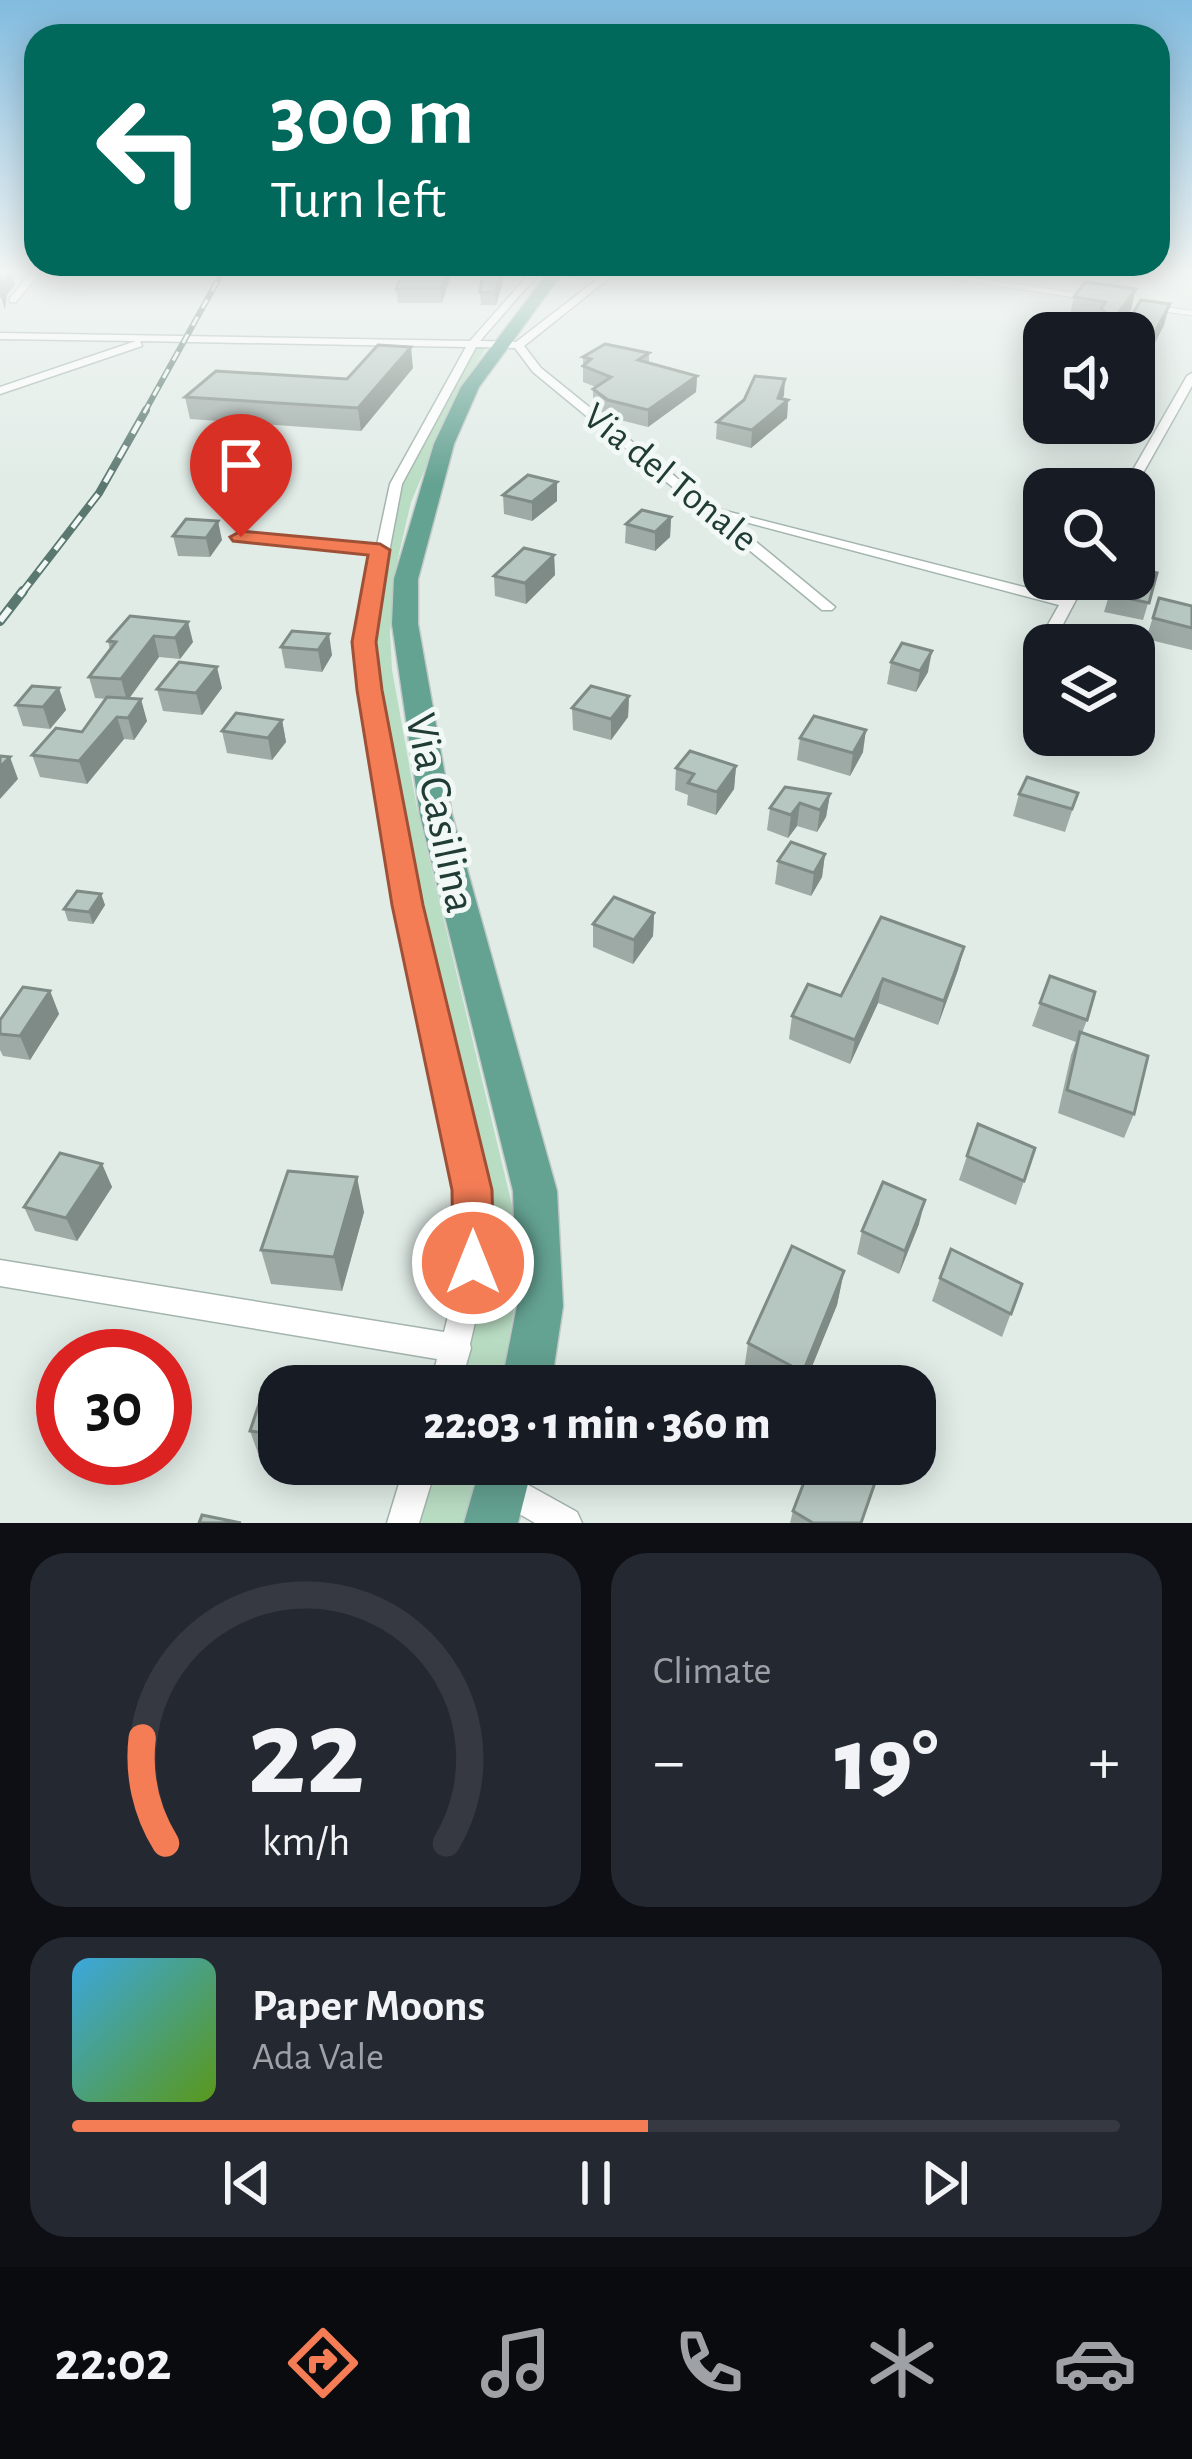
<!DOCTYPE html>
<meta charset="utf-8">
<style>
body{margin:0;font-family:"Alegreya Sans",sans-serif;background:#242831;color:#f1f3f6;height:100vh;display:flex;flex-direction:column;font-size:45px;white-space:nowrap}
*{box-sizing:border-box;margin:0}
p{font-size:39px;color:#9ea1a6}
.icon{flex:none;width:66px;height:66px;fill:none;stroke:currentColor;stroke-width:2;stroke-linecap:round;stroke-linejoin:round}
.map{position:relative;height:1523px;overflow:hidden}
.sheet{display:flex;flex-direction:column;gap:30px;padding:30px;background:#0d0f14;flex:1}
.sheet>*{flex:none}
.hud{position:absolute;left:24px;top:24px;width:1146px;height:252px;border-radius:36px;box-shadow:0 6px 30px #0003;background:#00695c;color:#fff;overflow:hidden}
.fabs{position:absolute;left:1023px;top:312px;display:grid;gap:24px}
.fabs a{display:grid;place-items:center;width:132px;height:132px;border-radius:24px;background:#171b24;box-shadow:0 6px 30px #0003;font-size:60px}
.speed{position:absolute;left:36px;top:1329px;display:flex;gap:24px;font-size:60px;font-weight:700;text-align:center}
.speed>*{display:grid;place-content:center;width:156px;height:156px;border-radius:50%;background:#171b24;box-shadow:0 6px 30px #0003;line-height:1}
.speed .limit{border:18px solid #d22;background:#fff;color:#111}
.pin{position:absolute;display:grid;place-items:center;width:102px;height:102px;color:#fff;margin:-123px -51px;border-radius:50% 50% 50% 0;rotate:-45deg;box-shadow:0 0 12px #0007}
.pin .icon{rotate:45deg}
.me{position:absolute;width:132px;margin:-66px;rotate:0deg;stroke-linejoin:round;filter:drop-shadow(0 0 9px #0008)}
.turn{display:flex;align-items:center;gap:42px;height:252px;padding:0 48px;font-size:54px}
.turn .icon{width:156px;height:156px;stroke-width:2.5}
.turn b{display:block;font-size:84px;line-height:102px}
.big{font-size:90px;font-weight:800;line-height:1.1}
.sheet .tile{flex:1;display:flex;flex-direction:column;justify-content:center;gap:18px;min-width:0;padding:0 42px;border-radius:36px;background:#242831}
.sheet .dial{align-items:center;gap:0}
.dial svg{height:312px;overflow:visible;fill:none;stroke:#363941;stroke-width:7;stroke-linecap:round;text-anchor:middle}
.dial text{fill:#f1f3f6;stroke:none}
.song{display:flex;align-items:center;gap:36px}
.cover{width:144px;height:144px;border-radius:18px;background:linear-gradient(135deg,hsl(200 70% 55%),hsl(90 70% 35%))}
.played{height:12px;border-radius:6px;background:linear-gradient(90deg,#f47d56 55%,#363941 55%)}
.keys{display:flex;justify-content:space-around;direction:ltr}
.heat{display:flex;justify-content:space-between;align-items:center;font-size:66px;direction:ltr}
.sheet .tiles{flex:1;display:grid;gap:30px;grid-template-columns:1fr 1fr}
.tile:last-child{grid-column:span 2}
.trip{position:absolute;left:258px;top:1365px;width:678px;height:120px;border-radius:36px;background:#171b24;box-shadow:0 6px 30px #0003;font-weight:800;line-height:120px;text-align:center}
.tabs{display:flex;height:192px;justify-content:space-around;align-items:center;background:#090b0e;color:#9ea1a6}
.tabs .icon{width:84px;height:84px}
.tabs .current{color:#f47d56}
.tabs b{font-size:54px;color:#f1f3f6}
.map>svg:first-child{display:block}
.green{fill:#b9ddc3}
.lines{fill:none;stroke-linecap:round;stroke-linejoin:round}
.service-casing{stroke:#a4b4ae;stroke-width:6}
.minor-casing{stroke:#a4b4ae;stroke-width:3}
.primary-casing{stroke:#c1c8c6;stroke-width:3}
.service{stroke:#fff;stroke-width:4.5}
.minor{fill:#fff;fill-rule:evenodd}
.primary{fill:#64a292;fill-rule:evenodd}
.rail-far2-casing{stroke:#5b7870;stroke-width:6}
.rail-far1-casing{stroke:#5b7870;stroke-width:8}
.rail-casing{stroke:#5b7870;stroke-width:10}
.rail-far2{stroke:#f1f8f5;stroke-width:3;stroke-dasharray:10;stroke-linecap:butt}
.rail-far1{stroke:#f1f8f5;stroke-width:4.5;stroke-dasharray:14;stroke-linecap:butt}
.rail{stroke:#f1f8f5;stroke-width:6;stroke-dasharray:16;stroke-linecap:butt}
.wall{fill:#9daaa5}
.shaded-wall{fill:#7f8b86}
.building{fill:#b6c6c0;stroke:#7f8b86;stroke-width:3}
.route{fill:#f47d56;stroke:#9f5138;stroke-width:3}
.labels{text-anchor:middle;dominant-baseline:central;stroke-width:10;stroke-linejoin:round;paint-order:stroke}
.far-street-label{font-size:39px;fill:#213c35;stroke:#f1f8f5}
.street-label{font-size:45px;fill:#213c35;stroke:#f1f8f5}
</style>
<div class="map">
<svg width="1192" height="1523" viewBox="0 0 1192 1523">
<rect width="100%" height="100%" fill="#e1ece7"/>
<g class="green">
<polygon points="476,345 487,346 453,403 411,502 398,558 390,632 392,670 417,808 512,1205 518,1283 502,1386 458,1386 480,1262 370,646 396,498"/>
<polygon points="435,1464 480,1464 464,1523 418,1523"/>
</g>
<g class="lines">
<defs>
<g id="service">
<polyline points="916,271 1086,297"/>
<polyline points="1162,309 1192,313"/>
</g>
<g id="minor">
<polygon points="532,271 541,271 480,341 516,342 608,271 618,271 524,346 541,368 714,508 1063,597 1073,579 1087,579 1052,645 1044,645 1043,662 1035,667 1027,662 1059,605 726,517 835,607 832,610 822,610 533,372 515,348 476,347 402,484 372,642 391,781 488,1211 484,1284 470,1344 471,1348 460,1386 430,1386 437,1359 0,1286 0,1260 444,1332 456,1284 462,1211 373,781 356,642 375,554 241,541 234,537 241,533 377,545 390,484 466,347 140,341 142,346 0,394 0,387 136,341 0,339 0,333 470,341"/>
<polygon points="32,272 39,274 16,302 10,302 10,298"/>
<polygon points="1192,373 1192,386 1134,489 1122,489 1187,376"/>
<polygon points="405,1464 437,1464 419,1523 387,1523"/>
<polygon points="505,1472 577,1512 582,1523 535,1523 494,1499 489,1488 494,1477"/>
</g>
<g id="primary">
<polygon points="549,271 564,271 479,387 454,444 418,579 418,624 452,815 557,1191 563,1306 551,1386 501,1386 517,1306 513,1191 420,815 392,624 394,579 434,444 461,387"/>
<polygon points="481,1464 533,1464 518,1523 464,1523"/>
</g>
</defs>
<use href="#service" class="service-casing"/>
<use href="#minor" class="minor-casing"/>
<use href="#primary" class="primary-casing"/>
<use href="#service" class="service"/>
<use href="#minor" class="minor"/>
<use href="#primary" class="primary"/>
<defs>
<polyline id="rail-far2" points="144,413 223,271"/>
<polyline id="rail-far1" points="21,594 99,493 146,410"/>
<polyline id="rail" points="0,621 23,591"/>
</defs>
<use href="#rail-far2" class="rail-far2-casing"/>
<use href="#rail-far1" class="rail-far1-casing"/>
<use href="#rail" class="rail-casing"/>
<use href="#rail-far2" class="rail-far2"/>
<use href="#rail-far1" class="rail-far1"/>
<use href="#rail" class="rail"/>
</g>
<g class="wall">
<polygon points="452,271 442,303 398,303 396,289"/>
<polygon points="567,271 601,271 590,280 567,277"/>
<polygon points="503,281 496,305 481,305 480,292"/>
<polygon points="1085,282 1131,310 1114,333 1098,333 1095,331 1097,323 1069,319 1074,297"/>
<polygon points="1164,325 1145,362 1134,361 1134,333"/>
<polygon points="649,353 649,363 697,376 696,392 648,427 608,417 593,405 593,389 596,387 583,382 583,357"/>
<polygon points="413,368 361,431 190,419 185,397 347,379"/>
<polygon points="784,395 782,399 788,400 787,418 751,448 716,439 717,422"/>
<polygon points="503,495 557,501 532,521 504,514"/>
<polygon points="671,517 670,537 655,551 625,543 626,524"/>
<polygon points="173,536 222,540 210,557 178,556"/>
<polygon points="554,555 555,575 526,604 495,596 494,576"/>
<polygon points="1157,573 1143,620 1104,612 1114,579"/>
<polygon points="1159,598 1192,606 1192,650 1146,639"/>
<polygon points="130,616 193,642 180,659 159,657 129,699 147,721 134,740 124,739 87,784 40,777 32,755 82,732 106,699 95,698 89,677 110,650 108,641"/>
<polygon points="292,631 332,655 322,672 285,668 281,647"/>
<polygon points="891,662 928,672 916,692 887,684"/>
<polygon points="59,688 66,710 50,729 23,726 16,705"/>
<polygon points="222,688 202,715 163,711 157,689"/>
<polygon points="629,696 628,717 611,740 573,730 572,708"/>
<polygon points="282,720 286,742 272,760 227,753 222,731"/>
<polygon points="800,738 863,752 850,776 797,760"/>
<polygon points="736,766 734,789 716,815 687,805 688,795 675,790 676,768"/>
<polygon points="1078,793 1065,832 1013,816 1019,794"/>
<polygon points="830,794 826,817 817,832 797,826 788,838 767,830 770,808"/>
<polygon points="825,854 822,877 811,896 775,884 778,861"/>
<polygon points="101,894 105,905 93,924 68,921 64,909"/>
<polygon points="654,913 653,936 633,964 593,947 593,924"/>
<polygon points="964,947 958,970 938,1025 878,1003 850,1064 789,1039 792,1016"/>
<polygon points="1050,976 1087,1020 1082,1033 1134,1114 1124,1138 1058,1113 1071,1055 1076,1042 1032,1026"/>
<polygon points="50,991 59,1014 30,1060 3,1056 0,1050 0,1020"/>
<polygon points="1035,1148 1016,1205 959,1180 967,1156"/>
<polygon points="102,1164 112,1187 77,1241 35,1231 24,1207"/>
<polygon points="364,1212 342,1291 271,1284 261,1250"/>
<polygon points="919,1224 899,1274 857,1254 862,1231"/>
<polygon points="844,1271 837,1305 804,1386 761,1386 743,1377 748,1343"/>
<polygon points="940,1278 1022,1284 1002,1337 932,1301"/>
<polygon points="279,1386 279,1456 258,1453 250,1431"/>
<polygon points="793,1511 862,1523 790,1523"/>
</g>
<g class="shaded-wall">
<polygon points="447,271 452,271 442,303 441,289"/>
<polygon points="502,271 503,281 496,305 495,292"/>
<polygon points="589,271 601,271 590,280"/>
<polygon points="11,272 15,285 7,295 5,310 1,297 3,282"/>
<polygon points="1136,289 1131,310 1114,333 1110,333 1114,319"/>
<polygon points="1170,304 1164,325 1145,362 1151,340"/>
<polygon points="411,347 413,368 361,431 358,408"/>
<polygon points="697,376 696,392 648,427 648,410"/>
<polygon points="785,379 784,395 779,408 788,400 787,418 751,448 752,430 778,398"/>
<polygon points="557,482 557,501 532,521 532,502"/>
<polygon points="671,517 670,537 655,551 655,532"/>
<polygon points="218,521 222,540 210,557 206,538"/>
<polygon points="554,555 555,575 526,604 525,583"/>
<polygon points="188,622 193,642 180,659 175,638"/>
<polygon points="329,634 332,655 322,672 318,650"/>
<polygon points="154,636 159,657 127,701 121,679"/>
<polygon points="932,651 928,672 916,692 920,671"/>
<polygon points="217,667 222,688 202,715 196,693"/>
<polygon points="59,688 66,710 50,729 43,707"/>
<polygon points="629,696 628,717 611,740 611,719"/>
<polygon points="141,699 147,721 134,740 128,718"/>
<polygon points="117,717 124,739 87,784 79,761"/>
<polygon points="282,720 286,742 272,760 268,738"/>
<polygon points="866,730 863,752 850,776 853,753"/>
<polygon points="10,757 18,779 0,799 0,767"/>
<polygon points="736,766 734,789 716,815 717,792"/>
<polygon points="830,794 826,817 817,832 820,810"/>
<polygon points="800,803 797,826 788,838 791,815"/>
<polygon points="825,854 822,877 811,896 814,873"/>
<polygon points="101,894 105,905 93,924 89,912"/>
<polygon points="654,913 653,936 633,964 634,940"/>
<polygon points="964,947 958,970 938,1025 944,1001"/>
<polygon points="883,979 878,1003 850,1064 855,1040"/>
<polygon points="50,991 59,1014 30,1060 20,1036"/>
<polygon points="102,1164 112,1187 77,1241 66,1218"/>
<polygon points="357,1177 364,1212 342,1291 334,1257"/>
<polygon points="925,1200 919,1224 899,1274 905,1251"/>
<polygon points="844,1271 837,1305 804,1386 800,1386 803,1372"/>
</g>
<g class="building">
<polygon points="0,271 11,272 3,282 0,297"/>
<polygon points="404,271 447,271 441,289 396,289"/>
<polygon points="483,271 502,271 495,292 480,292"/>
<polygon points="1085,282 1136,289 1114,319 1101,309 1106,302 1074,297"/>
<polygon points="1141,300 1170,304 1151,340 1134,337 1134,333 1121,333"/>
<polygon points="605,344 649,353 638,360 697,376 648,410 608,400 593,389 611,377 583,366 591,359 583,357"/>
<polygon points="378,345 411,347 358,408 185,397 216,371 347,379"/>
<polygon points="755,376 785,379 778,398 788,400 752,430 717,422 744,400"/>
<polygon points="528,475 557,482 532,502 503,495"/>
<polygon points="642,510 671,517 655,532 626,524"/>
<polygon points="186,519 218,521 206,538 173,536"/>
<polygon points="524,548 554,555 525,583 494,576"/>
<polygon points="1134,568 1157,573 1149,603 1109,594 1114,579 1134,579"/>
<polygon points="1159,598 1192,606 1192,628 1153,618"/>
<polygon points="130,616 188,622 175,638 154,636 121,679 89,677 116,642 108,641"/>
<polygon points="292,631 329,634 318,650 281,647"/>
<polygon points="902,643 932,651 920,671 891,662"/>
<polygon points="179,662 217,667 196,693 157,689"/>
<polygon points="32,686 59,688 43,707 16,705"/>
<polygon points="591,686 629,696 611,719 572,708"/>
<polygon points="107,697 141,699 128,718 117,717 79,761 32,755 56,728 82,732"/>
<polygon points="236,713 282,720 268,738 222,731"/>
<polygon points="814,716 866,730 853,753 800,738"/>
<polygon points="690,751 736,766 717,792 688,783 694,774 676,768"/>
<polygon points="0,756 10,757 0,767"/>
<polygon points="1027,777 1078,793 1072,809 1019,794"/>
<polygon points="785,787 830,794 820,810 800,803 791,815 770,808"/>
<polygon points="791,842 825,854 814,873 778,861"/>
<polygon points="77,891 101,894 89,912 64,909"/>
<polygon points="614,897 654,913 634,940 593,924"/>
<polygon points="881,917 964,947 944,1001 883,979 855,1040 792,1016 808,984 841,996"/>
<polygon points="1050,976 1095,992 1087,1020 1040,1003"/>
<polygon points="23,987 50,991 20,1036 0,1034 0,1020"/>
<polygon points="1080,1032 1148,1056 1134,1114 1067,1090"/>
<polygon points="978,1124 1035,1148 1024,1181 967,1156"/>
<polygon points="60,1153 102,1164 66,1218 24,1207"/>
<polygon points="288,1171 357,1177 334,1257 261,1250"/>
<polygon points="883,1182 925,1200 905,1251 862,1231"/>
<polygon points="792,1246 844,1271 803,1372 748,1343"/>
<polygon points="951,1249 1022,1284 1011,1314 940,1278"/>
<polygon points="267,1380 310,1386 279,1386 279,1435 250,1431"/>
<polygon points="811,1464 859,1464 878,1474 861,1523 813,1523 793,1511"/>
<polygon points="202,1515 241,1523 199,1523"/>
</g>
<linearGradient id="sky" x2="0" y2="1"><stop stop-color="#81bbdf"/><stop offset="0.56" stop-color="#f2f6f4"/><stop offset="1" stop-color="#f2f6f4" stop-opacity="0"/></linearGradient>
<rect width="1192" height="484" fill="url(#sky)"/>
<polygon class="route" points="241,531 380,544 390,550 376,642 382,690 423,905 492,1190 494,1263 488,1276 473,1282 459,1276 453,1263 452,1190 392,905 357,690 352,642 368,555 233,541 230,537"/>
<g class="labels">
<g class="far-street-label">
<text transform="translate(670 478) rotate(39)">Via del Tonale</text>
</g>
<g class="street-label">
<text transform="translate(440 813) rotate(78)">Via Casilina</text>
</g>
</g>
</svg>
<div class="fabs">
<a><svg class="icon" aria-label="sound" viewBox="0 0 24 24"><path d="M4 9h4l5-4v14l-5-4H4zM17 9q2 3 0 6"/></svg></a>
<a><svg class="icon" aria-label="search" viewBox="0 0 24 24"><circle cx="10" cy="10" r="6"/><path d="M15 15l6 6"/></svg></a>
<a><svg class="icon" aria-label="layers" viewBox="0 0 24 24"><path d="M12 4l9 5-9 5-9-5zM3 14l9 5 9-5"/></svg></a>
</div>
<div class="speed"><div class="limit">30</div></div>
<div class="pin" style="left:241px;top:537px;background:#d93025"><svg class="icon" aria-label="arrive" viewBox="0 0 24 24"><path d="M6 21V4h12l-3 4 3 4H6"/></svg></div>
<svg class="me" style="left:473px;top:1263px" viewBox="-20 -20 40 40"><circle r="17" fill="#f47d56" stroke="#fff" stroke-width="3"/><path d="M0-11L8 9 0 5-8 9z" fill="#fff"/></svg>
<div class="trip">22:03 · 1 min · 360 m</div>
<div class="hud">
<div class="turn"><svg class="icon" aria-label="left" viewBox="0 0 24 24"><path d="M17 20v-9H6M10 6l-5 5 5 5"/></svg><div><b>300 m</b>Turn left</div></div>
</div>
</div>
<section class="sheet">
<div class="tiles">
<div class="tile dial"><svg viewBox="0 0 100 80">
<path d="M14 69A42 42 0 1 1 86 69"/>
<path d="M14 69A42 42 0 0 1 8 42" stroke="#f47d56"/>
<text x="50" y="56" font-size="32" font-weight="700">22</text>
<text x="50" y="72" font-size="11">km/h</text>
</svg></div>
<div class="tile"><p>Climate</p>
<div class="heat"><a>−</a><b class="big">19°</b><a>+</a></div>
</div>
<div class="tile">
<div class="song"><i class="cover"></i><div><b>Paper Moons</b><p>Ada Vale</p></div></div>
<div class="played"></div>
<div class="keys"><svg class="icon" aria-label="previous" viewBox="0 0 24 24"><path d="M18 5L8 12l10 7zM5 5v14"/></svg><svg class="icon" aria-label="pause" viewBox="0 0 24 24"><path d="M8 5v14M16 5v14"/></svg><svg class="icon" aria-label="next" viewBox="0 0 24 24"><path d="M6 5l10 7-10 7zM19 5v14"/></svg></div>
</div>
</div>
</section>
<nav class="tabs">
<b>22:02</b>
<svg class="icon current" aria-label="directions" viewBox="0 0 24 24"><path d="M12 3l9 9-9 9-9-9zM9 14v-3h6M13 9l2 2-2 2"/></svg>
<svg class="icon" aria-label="music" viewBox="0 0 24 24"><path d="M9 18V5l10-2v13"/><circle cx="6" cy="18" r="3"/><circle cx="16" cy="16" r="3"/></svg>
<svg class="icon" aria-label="phone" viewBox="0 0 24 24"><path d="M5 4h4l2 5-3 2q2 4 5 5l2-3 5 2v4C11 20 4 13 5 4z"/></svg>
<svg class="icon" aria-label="climate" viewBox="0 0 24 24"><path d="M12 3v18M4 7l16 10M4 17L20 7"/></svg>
<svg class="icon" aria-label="car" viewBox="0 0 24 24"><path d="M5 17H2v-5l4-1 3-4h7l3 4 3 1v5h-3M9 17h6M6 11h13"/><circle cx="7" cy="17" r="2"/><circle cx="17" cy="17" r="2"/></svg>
</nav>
